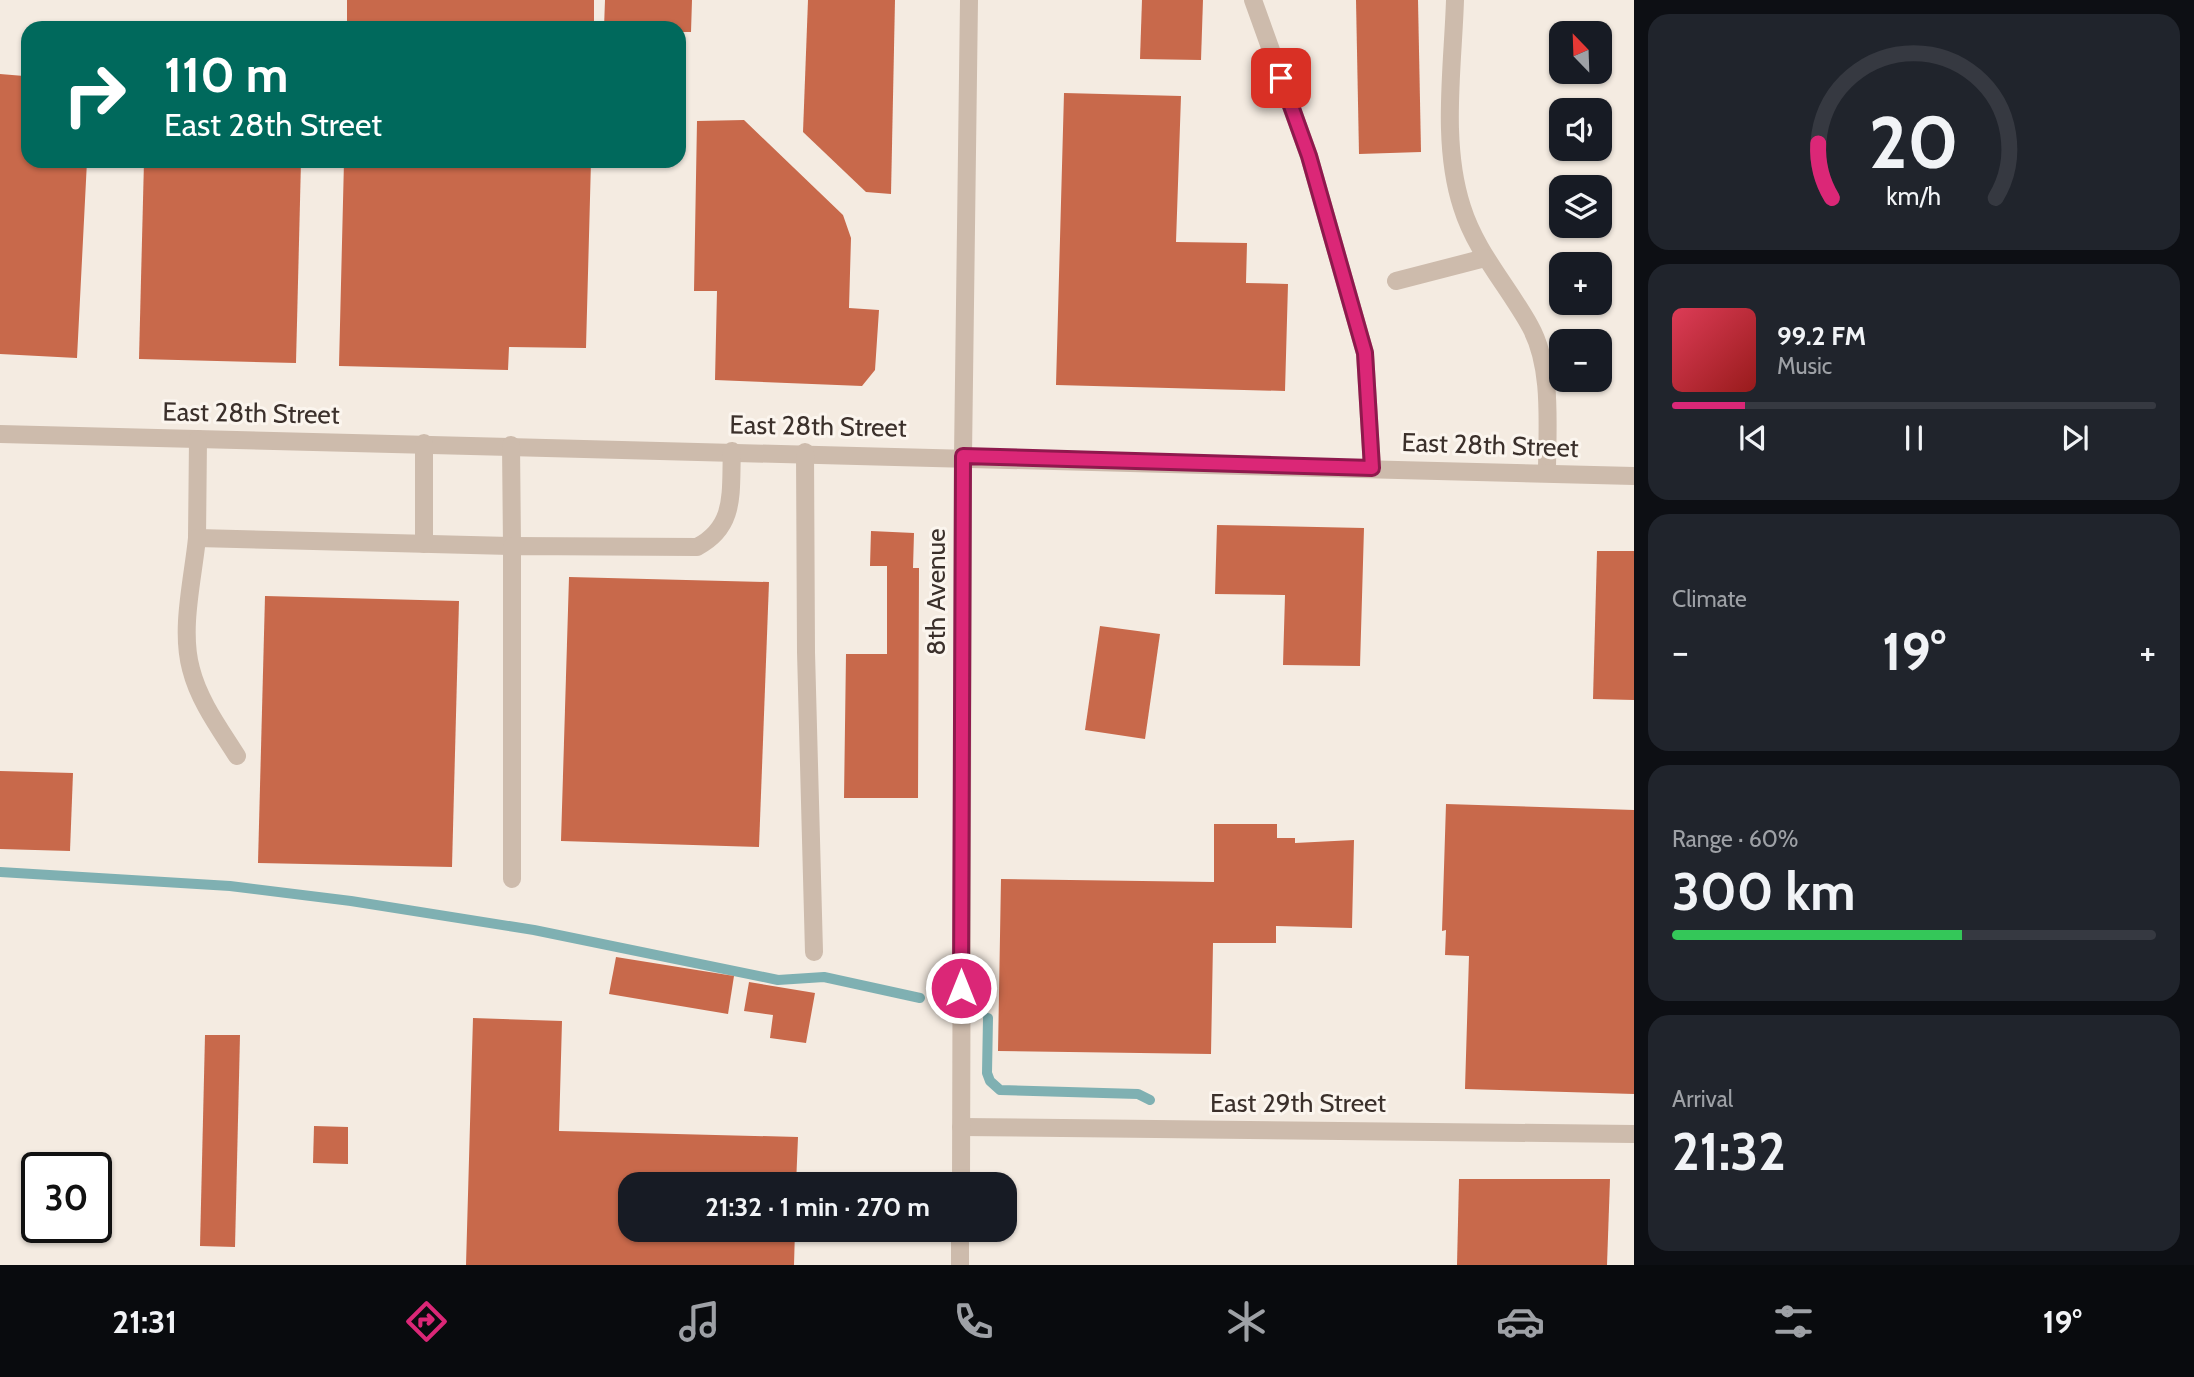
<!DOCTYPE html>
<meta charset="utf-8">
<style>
body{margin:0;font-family:Cabin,sans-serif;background:#20242c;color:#f1f3f6;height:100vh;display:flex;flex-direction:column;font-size:26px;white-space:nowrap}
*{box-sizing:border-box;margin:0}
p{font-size:23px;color:#9ea1a6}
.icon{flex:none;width:38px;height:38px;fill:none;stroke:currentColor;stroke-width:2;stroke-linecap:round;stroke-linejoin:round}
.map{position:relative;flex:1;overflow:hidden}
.sheet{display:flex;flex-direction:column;gap:14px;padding:14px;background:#0d0f14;width:560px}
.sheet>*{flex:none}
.banner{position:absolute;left:21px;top:21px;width:665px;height:147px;border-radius:21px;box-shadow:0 2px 5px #0004;background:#00695c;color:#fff;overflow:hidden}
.needle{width:46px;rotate:337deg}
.buttons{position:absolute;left:1549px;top:21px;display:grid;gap:14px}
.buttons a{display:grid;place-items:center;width:63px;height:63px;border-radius:14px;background:#171b24;box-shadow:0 2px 5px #0004;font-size:35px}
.speed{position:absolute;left:21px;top:1152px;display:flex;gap:14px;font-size:35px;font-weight:700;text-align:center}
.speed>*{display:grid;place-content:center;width:91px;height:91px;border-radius:50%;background:#171b24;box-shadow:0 2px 5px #0004;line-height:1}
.speed .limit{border:4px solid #111;border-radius:10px;background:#fff;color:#111}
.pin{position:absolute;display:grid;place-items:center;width:60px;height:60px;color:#fff;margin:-30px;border-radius:14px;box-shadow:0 4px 10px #0006}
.me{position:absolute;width:77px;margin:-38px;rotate:0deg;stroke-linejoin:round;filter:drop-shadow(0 0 5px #0008)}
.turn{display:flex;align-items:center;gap:24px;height:147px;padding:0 28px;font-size:32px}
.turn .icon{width:91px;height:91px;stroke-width:2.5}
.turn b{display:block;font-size:49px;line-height:60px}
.big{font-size:52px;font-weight:700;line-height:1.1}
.sheet .tile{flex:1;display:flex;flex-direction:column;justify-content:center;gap:10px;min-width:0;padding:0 24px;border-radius:21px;background:#20242c}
.sheet .dial{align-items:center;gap:0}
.dial svg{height:182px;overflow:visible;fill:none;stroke:#363941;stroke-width:7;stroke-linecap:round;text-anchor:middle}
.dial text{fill:#f1f3f6;stroke:none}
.song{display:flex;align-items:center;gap:21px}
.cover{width:84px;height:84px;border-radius:10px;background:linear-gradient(135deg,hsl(350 70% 55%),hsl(0 70% 35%))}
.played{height:7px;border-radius:4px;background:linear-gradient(90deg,#db2777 15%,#363941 15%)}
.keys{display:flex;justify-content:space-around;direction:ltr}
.heat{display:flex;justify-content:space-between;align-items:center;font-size:38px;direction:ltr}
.charge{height:10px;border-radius:5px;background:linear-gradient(90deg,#34c759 60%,#363941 0)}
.trip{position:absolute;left:618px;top:1172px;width:399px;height:70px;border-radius:21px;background:#171b24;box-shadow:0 2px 5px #0004;font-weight:700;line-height:70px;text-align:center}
.tab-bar{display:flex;height:112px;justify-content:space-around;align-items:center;background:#090b0e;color:#9ea1a6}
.tab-bar .icon{width:49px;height:49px}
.tab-bar .active{color:#db2777}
.tab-bar b{font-size:32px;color:#f1f3f6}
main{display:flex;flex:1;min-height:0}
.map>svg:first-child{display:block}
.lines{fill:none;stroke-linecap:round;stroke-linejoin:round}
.stream{stroke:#7fb0b2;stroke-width:10}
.building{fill:#c8694b}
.minor{stroke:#cdbbac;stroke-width:18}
.route-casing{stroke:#8e194d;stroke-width:18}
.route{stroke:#db2777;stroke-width:12}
.labels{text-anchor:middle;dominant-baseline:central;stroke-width:6;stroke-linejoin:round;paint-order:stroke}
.street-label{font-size:26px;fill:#3b302b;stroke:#fbf5ee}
</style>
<main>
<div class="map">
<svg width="1634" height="1265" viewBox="0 0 1634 1265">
<rect width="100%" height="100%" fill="#f4ebe1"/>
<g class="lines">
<g class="stream">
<polyline points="0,872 230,886 351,901 534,930 778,980 824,977 920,998"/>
<polyline points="988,1018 987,1073 990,1081 1000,1090 1138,1094 1150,1100"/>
</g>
</g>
<g class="building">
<rect x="347" y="0" width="247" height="28"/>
<polygon points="605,0 692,0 691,32 679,32 679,28 604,28"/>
<polygon points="808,0 895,0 891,194 866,192 803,132"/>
<polygon points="1142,0 1203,0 1201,60 1140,59"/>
<polygon points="1356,0 1418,0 1421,152 1359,154"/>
<polygon points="0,74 24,76 22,103 28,103 28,161 87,161 77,358 0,354"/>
<polygon points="1064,93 1181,96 1176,242 1247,243 1246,283 1288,284 1285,391 1056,385"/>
<polygon points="744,120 843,215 851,238 849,308 879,310 875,370 862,386 715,380 717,291 694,291 697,121"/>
<polygon points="144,161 301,161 296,363 139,359"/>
<polygon points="344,161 591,161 586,348 509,347 508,370 339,366"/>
<polygon points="1217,525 1364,528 1360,666 1283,665 1285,595 1215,594"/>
<polygon points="871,531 914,533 913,568 919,568 918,798 844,798 846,654 887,654 887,566 870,566"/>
<polygon points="1597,551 1634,551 1634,700 1593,699"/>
<polygon points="569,577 769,582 759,847 561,841"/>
<polygon points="265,596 459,601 452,867 258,863"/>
<polygon points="1100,626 1160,634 1145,739 1085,730"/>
<polygon points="0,771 73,773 70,851 0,849"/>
<polygon points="1446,804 1634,810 1634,1094 1465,1089 1469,956 1445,955 1446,930 1442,931"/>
<polygon points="1214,824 1277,824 1277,838 1295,838 1295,843 1354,840 1352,928 1276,926 1276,943 1213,943 1211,1054 998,1051 1001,879 1214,882"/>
<polygon points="616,957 734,976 728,1014 609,994"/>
<polygon points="749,982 815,993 806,1043 770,1038 773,1015 744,1011"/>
<polygon points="473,1018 562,1021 559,1131 798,1137 796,1185 630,1185 630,1230 795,1230 794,1265 466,1265"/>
<polygon points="205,1035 240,1035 235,1247 200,1246"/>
<polygon points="314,1126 348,1127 348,1164 313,1163"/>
<polygon points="1459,1179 1610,1179 1607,1265 1457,1265"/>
</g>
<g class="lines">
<g class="minor">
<polyline points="1253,0 1309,156 1365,353 1372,468"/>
<path d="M1455 0C1453 66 1441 143 1462 207 1476 252 1508 286 1530 326 1553 367 1547 428 1547 473"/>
<polyline points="1396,281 1485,258"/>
<polyline points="0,434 1634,476"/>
<polyline points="198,439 197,538 512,546 511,445"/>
<polyline points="424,443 424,544"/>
<polyline points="805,452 806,652 814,952"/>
<path d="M197 538C193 579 180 629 191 669 199 701 220 729 237 756"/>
<path d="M512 879V546L697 547C737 526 730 491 732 451"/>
<polyline points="961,1127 1634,1134"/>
<polyline points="961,1185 963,456 969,0"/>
<polyline points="960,1265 960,1230"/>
</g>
</g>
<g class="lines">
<defs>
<polyline id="route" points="961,988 963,456 1372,468 1365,353 1309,156 1281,78"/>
</defs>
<use href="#route" class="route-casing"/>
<use href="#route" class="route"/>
</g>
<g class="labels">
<g class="street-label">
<text transform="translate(251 413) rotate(1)">East 28th Street</text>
<text transform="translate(818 426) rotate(1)">East 28th Street</text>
<text transform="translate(1490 445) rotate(2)">East 28th Street</text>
<text transform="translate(936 592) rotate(-90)">8th Avenue</text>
<text x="1298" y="1103">East 29th Street</text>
</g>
</g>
</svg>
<div class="buttons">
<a><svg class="needle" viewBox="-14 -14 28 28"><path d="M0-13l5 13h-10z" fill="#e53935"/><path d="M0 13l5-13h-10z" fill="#9ea1a6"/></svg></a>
<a><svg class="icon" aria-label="sound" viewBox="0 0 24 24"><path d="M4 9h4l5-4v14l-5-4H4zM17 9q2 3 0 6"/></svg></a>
<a><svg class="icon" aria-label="layers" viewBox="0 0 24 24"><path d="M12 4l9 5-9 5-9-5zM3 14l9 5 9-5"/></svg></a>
<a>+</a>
<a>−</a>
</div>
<div class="speed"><div class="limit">30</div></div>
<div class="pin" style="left:1281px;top:78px;background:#d93025"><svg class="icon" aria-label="arrive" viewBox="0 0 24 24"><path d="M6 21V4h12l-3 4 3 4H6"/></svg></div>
<svg class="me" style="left:961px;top:988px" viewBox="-20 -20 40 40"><circle r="17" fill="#db2777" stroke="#fff" stroke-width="3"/><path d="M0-11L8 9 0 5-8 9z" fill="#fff"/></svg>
<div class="trip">21:32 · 1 min · 270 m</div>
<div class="banner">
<div class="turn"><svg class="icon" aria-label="right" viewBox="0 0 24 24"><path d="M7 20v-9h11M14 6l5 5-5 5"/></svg><div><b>110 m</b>East 28th Street</div></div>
</div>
</div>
<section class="sheet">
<div class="tile dial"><svg viewBox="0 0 100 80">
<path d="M14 69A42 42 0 1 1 86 69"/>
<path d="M14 69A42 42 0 0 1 8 45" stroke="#db2777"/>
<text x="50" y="56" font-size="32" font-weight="700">20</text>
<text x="50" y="72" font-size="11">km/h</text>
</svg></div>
<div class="tile">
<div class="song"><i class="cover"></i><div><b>99.2 FM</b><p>Music</p></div></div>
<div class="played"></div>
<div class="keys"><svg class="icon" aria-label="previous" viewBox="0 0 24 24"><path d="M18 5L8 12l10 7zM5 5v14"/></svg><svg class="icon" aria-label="pause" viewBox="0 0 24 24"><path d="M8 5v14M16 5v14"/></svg><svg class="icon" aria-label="next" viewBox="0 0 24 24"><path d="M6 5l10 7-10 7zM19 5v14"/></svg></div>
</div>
<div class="tile"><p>Climate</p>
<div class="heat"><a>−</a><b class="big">19°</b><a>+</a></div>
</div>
<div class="tile"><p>Range · 60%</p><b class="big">300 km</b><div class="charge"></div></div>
<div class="tile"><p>Arrival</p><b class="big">21:32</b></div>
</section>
</main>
<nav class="tab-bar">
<b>21:31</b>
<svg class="icon active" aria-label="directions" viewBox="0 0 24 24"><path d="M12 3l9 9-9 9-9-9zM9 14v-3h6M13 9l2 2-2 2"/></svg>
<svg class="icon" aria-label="music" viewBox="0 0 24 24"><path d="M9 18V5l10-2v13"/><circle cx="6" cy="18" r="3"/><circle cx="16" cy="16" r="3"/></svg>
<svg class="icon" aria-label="phone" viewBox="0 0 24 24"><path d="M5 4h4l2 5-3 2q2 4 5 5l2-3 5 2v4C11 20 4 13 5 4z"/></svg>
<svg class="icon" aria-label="climate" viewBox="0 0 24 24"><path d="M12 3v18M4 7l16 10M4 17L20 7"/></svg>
<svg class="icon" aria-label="car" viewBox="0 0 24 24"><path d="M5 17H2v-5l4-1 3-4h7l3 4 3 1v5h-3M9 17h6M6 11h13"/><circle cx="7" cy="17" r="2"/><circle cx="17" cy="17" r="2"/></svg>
<svg class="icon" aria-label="filters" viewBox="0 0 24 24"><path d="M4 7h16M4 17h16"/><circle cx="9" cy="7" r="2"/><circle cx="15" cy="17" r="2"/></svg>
<b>19°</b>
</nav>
